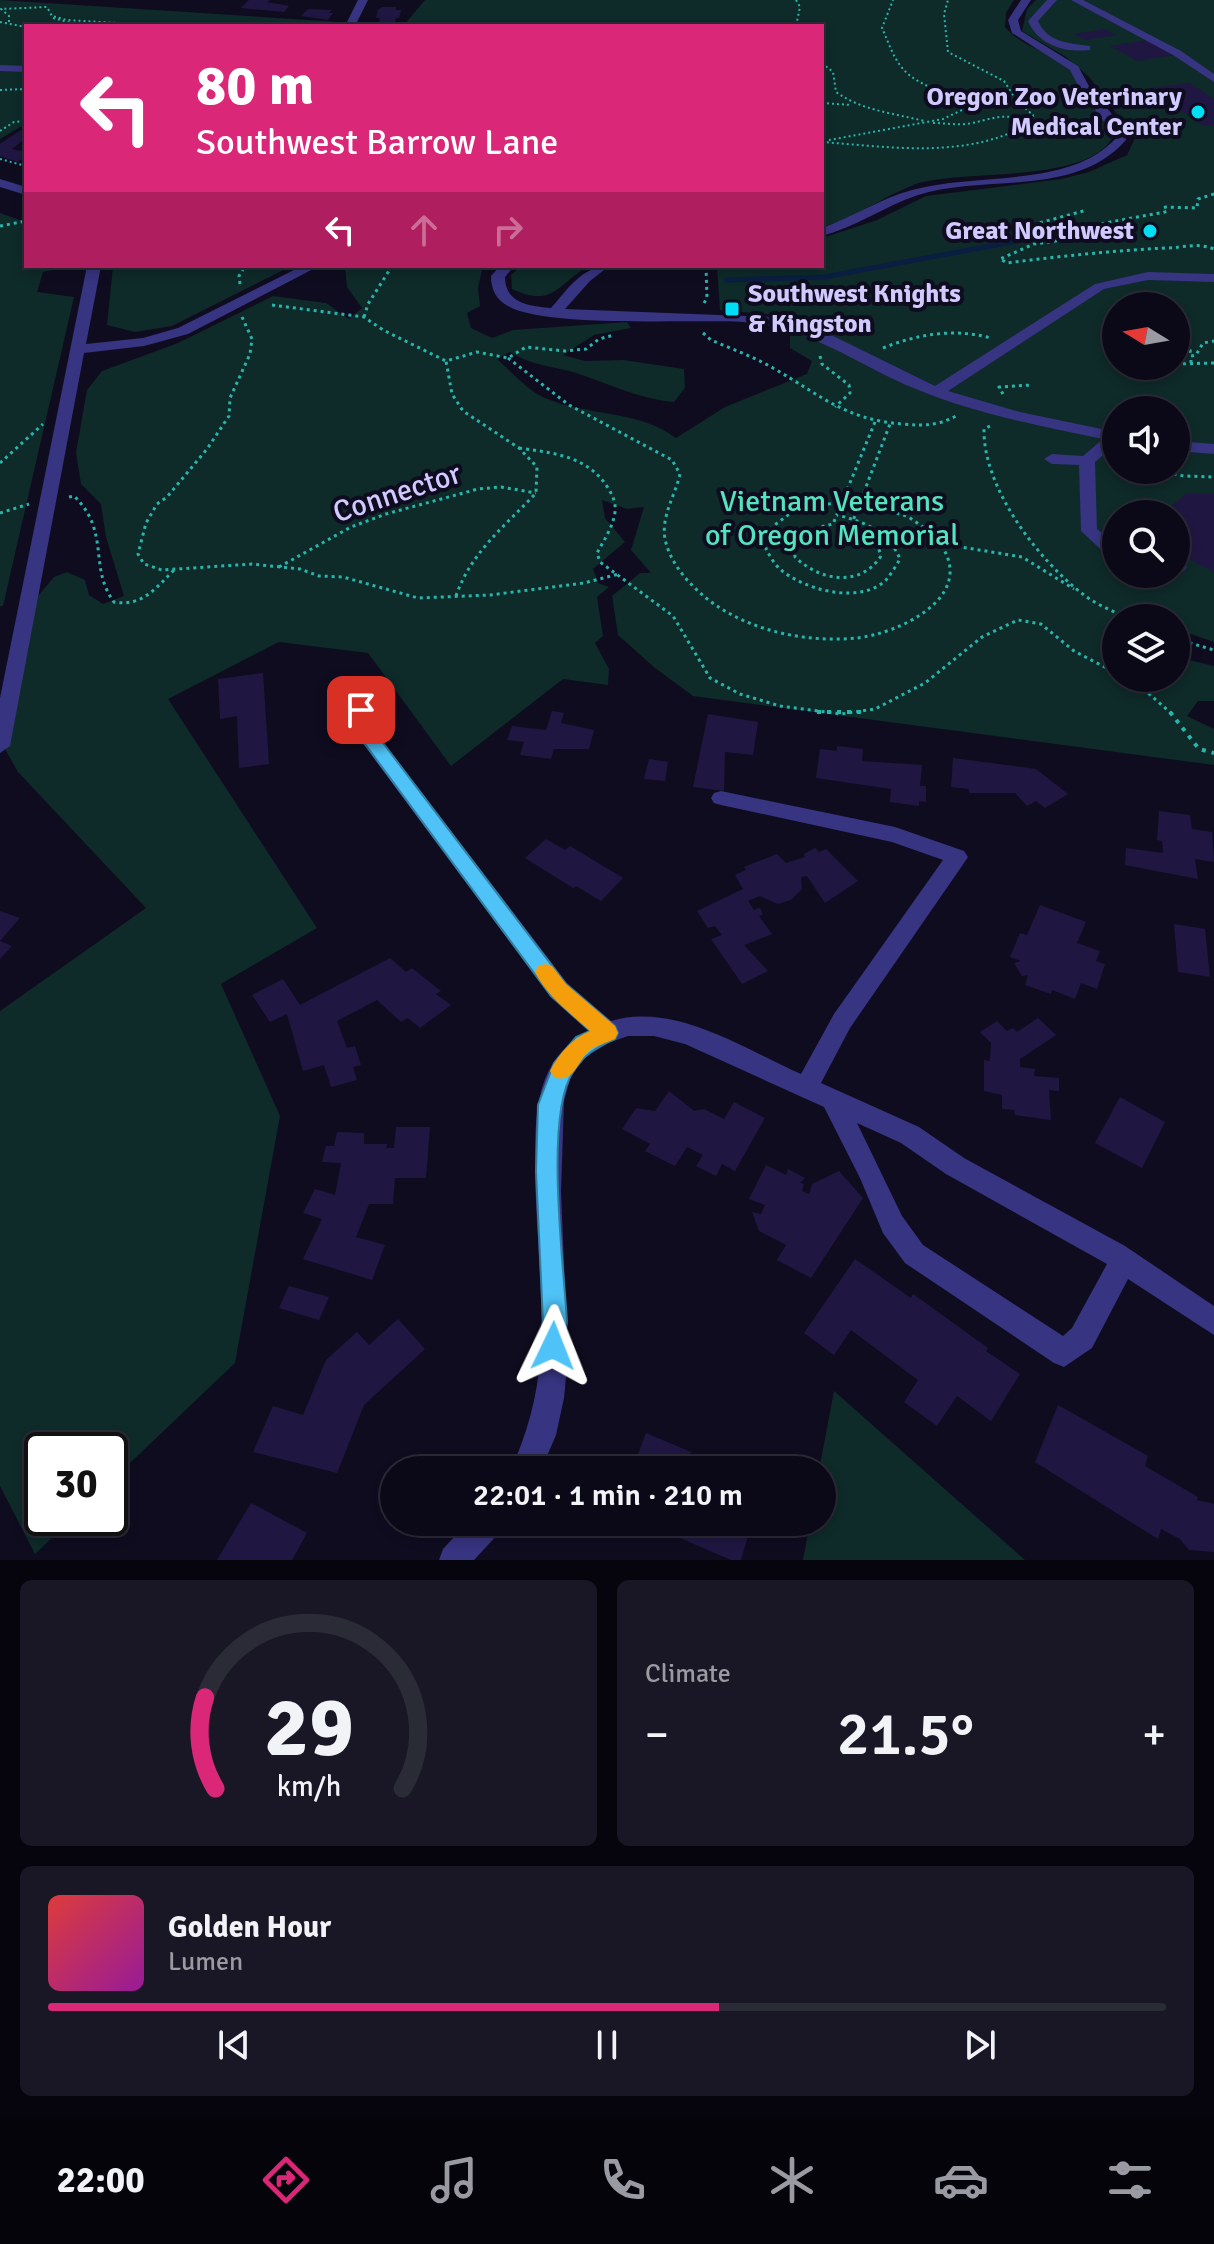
<!DOCTYPE html>
<meta charset="utf-8">
<style>
body{margin:0;font-family:Signika,sans-serif;background:#191725;color:#f1f3f6;height:100vh;display:flex;flex-direction:column;font-size:30px;white-space:nowrap}
*{box-sizing:border-box;margin:0}
p{font-size:26px;color:#9a9aa2}
.icon{flex:none;width:44px;height:44px;fill:none;stroke:currentColor;stroke-width:2;stroke-linecap:round;stroke-linejoin:round}
.map{position:relative;height:1560px;overflow:hidden}
.details{display:flex;flex-direction:column;gap:20px;padding:20px;background:#06050d;flex:1}
.details>*{flex:none}
.guide{position:absolute;left:24px;top:24px;width:800px;height:244px;border-radius:0px;box-shadow:0 4px 12px #0003,0 0 0 2px #2b2a37;background:#db2777;color:#fff;overflow:hidden}
.needle{width:52px;rotate:281deg}
.buttons{position:absolute;left:1102px;top:292px;display:grid;gap:16px}
.buttons a{display:grid;place-items:center;width:88px;height:88px;border-radius:50%;background:#0b0918;box-shadow:0 4px 12px #0003,0 0 0 2px #2b2a37;font-size:40px}
.speed{position:absolute;left:24px;top:1432px;display:flex;gap:16px;font-size:40px;font-weight:700;text-align:center}
.speed>*{display:grid;place-content:center;width:104px;height:104px;border-radius:50%;background:#0b0918;box-shadow:0 4px 12px #0003,0 0 0 2px #2b2a37;line-height:1}
.speed .limit{border:4px solid #111;border-radius:12px;background:#fff;color:#111}
.pin{position:absolute;display:grid;place-items:center;width:68px;height:68px;color:#fff;margin:-34px;border-radius:16px;box-shadow:0 4px 12px #0006}
.me{position:absolute;width:88px;margin:-44px;rotate:2deg;stroke-linejoin:round;filter:drop-shadow(0 0 6px #0008)}
.turn{display:flex;align-items:center;gap:28px;height:168px;padding:0 40px;font-size:36px}
.turn .icon{width:104px;height:104px;stroke-width:2.5}
.turn b{display:block;font-size:56px;line-height:68px}
.lanes{display:flex;align-items:center;height:76px;padding:0 40px;background:#0003;justify-content:center;gap:40px;direction:ltr}
.lanes .off{opacity:.35}
.big{font-size:60px;font-weight:600;line-height:1.1}
.details .tile{flex:1;display:flex;flex-direction:column;justify-content:center;gap:12px;min-width:0;padding:0 28px;border-radius:12px;background:#191725}
.details .dial{align-items:center;gap:0}
.dial svg{height:208px;overflow:visible;fill:none;stroke:#2b2a37;stroke-width:7;stroke-linecap:round;text-anchor:middle}
.dial text{fill:#f1f3f6;stroke:none}
.song{display:flex;align-items:center;gap:24px}
.cover{width:96px;height:96px;border-radius:12px;background:linear-gradient(135deg,hsl(0 70% 55%),hsl(300 70% 35%))}
.played{height:8px;border-radius:4px;background:linear-gradient(90deg,#db2777 60%,#2b2a37 60%)}
.keys{display:flex;justify-content:space-around;direction:ltr}
.heat{display:flex;justify-content:space-between;align-items:center;font-size:44px;direction:ltr}
.details .tiles{flex:1;display:grid;gap:20px;grid-template-columns:1fr 1fr}
.tile:last-child{grid-column:span 2}
.trip{position:absolute;left:380px;top:1456px;width:456px;height:80px;border-radius:40px;background:#0b0918;box-shadow:0 4px 12px #0003,0 0 0 2px #2b2a37;font-weight:600;line-height:80px;text-align:center}
.tabs{display:flex;height:128px;justify-content:space-around;align-items:center;background:#04040a;color:#9a9aa2}
.tabs .icon{width:56px;height:56px}
.tabs .current{color:#db2777}
.tabs b{font-size:36px;color:#f1f3f6}
.map>svg:first-child{display:block}
.green{fill:#0e2a29;fill-rule:evenodd}
.lines{fill:none;stroke-linecap:round;stroke-linejoin:round}
.stream{stroke:#091e41;stroke-width:5}
.building{fill:#1f1741}
.path-far2{stroke:#28b5ac;stroke-width:2;stroke-dasharray:2 3;stroke-linecap:butt}
.path-far1{stroke:#28b5ac;stroke-width:3;stroke-dasharray:3 4;stroke-linecap:butt}
.path{stroke:#28b5ac;stroke-width:4;stroke-dasharray:4 6;stroke-linecap:butt}
.minor{fill:#373481;fill-rule:evenodd}
.path-bridge{stroke:#28b5ac;stroke-width:3;stroke-dasharray:3 4;stroke-linecap:butt}
.route{fill:#4fc3f7;stroke:#337fa1;stroke-width:2}
.slow{fill:#f59e0b}
.poi-dot{fill:#00def5;stroke:#0f0c20;stroke-width:3}
.labels{text-anchor:middle;dominant-baseline:central;stroke-width:8;stroke-linejoin:round;paint-order:stroke}
.far-poi-label{font-size:26px;font-weight:bold;fill:#d0caff;stroke:#0f0c20;text-anchor:end}
.street-label{font-size:30px;fill:#d0caff;stroke:#0f0c20}
.park-label{font-size:30px;fill:#52e4be;stroke:#0f0c20}
</style>
<div class="map">
<svg width="1214" height="1560" viewBox="0 0 1214 1560">
<rect width="100%" height="100%" fill="#0f0c20"/>
<g class="green">
<polygon points="0,0 401,26 26,26 26,127 20,127 0,139"/>
<path d="M425 0H1014L1006 13 1005 27C1021 46 1044 50 1064 63 1081 73 1107 116 1114 135 1089 187 956 167 911 186 881 198 853 219 822 227V26H403Z"/>
<path d="M1036 0H1214V642L1176 629V618H1155L1146 613 1140 618H1116V678H1176V657L1214 666V701H1198L1187 716 1214 729V765L693 696 655 668 618 635 612 596 640 573H651L631 550 644 507 627 509 602 500 605 518 625 542 593 569 598 583 609 587 597 597 603 636 595 643 609 669 608 685 563 679 451 766 368 653 279 642 168 699 317 928 221 984 280 1116 235 1363 110 1482V1450H42V1518H73L35 1554 0 1486V1011L146 908 18 772 1 742 27 609 54 577 67 572 85 580 89 595 103 604 124 596 106 537 101 504 81 484 76 453 87 390 102 371 178 343 273 296 326 303 349 319 362 308 347 287 345 267 347 266H483L478 288 480 306 467 313 471 328 492 338 513 330 627 322 631 328 594 335 563 355 585 361 624 360 684 369 685 388 674 402C640 399 614 386 582 375 557 366 534 367 510 352L497 359C511 371 528 391 545 398 586 416 640 410 676 438L725 407 807 374 812 361 790 348V334L839 331 807 318 720 310 717 266H822V238L877 220 926 196 1061 179 1089 172 1127 155 1135 138 1090 78 1066 57 1022 31 1027 9ZM1116 306H1176V366H1116ZM1116 410H1176V470H1116ZM1116 514H1176V574H1116Z"/>
<polygon points="0,213 26,222 26,266 70,266 43,272 37,292 74,297 3,606 0,606"/>
<polygon points="113,266 291,266 172,326 135,332 107,325"/>
<path d="M521 266H588C557 285 553 308 512 289L511 275Z"/>
<polygon points="834,1391 1025,1560 803,1560 810,1522 822,1522 822,1470 819,1470"/>
</g>
<g class="lines">
<polyline class="stream" points="726,280 824,277 1055,234"/>
</g>
<g class="building">
<polygon points="249,0 270,0 267,2 289,6 284,12 241,8"/>
<polygon points="382,7 396,7 396,10 401,10 399,18 396,18 395,22 379,22 380,18 376,18 378,10"/>
<polygon points="308,9 332,10 329,13 333,13 328,20 301,16"/>
<polygon points="1105,29 1116,35 1085,40 1074,34"/>
<polygon points="1148,40 1176,55 1137,61 1110,46"/>
<polygon points="1190,83 1214,99 1214,125 1203,126 1149,88"/>
<polygon points="21,130 26,131 26,138 12,149 26,152 26,157 17,162 0,156 0,144"/>
<polygon points="1186,494 1214,494 1214,572 1176,553 1176,514 1162,514"/>
<polygon points="263,673 269,764 239,768 237,716 220,719 218,679"/>
<polygon points="552,711 564,713 561,723 594,730 589,749 554,749 551,759 520,755 524,742 507,740 512,726 546,730"/>
<polygon points="708,714 758,722 753,755 725,752 724,791 693,787"/>
<polygon points="837,746 863,749 862,761 922,765 920,786 926,786 926,802 919,801 919,806 890,802 891,789 816,778 820,749 837,751"/>
<polygon points="953,758 1036,769 1068,794 1045,808 1036,801 1027,806 1015,793 969,793 969,789 951,787"/>
<polygon points="649,759 668,762 665,781 644,779"/>
<polygon points="1159,811 1190,815 1192,829 1212,832 1214,862 1195,859 1198,879 1125,865 1126,848 1163,853 1162,841 1157,840"/>
<polygon points="546,839 565,850 570,846 623,878 601,901 576,886 573,888 525,858"/>
<polygon points="815,848 819,852 826,849 858,881 825,903 807,876 801,877 802,889 791,900 778,904 760,896 748,901 754,910 760,908 763,914 759,916 772,934 744,945 768,971 742,984 711,939 722,935 715,926 708,928 697,911 743,889 735,875 746,870 744,867 777,854 786,863 805,857 804,854"/>
<polygon points="1040,905 1086,922 1077,943 1100,951 1096,961 1105,964 1097,989 1081,983 1075,999 1052,990 1051,994 1025,985 1028,975 1022,976 1014,963 1021,961 1010,957 1020,933 1027,935"/>
<polygon points="0,911 20,918 0,941 12,946 0,959"/>
<polygon points="1174,924 1205,929 1210,977 1178,972"/>
<polygon points="390,958 406,972 412,968 441,991 436,994 451,1005 420,1028 408,1018 401,1022 377,1000 337,1021 347,1048 355,1046 361,1065 353,1067 357,1080 331,1087 324,1065 303,1071 287,1014 270,1022 252,995 283,979 300,1005"/>
<polygon points="1038,1018 1056,1035 1020,1059 1020,1067 1035,1069 1034,1076 1059,1078 1059,1091 1049,1090 1051,1120 1015,1115 1014,1110 1002,1109 1002,1095 984,1091 984,1060 990,1061 991,1043 980,1032 997,1021 1007,1031 1013,1028 1017,1032"/>
<polygon points="669,1091 694,1111 704,1109 724,1119 734,1102 765,1118 735,1171 722,1164 716,1176 696,1166 703,1155 687,1147 675,1166 645,1151 650,1144 622,1129 636,1108 655,1111"/>
<polygon points="1120,1097 1165,1122 1142,1168 1095,1143"/>
<polygon points="396,1127 430,1127 426,1178 395,1178 393,1204 369,1204 356,1237 385,1245 372,1280 303,1259 322,1219 303,1213 315,1189 335,1195 341,1163 322,1162 326,1146 334,1146 337,1132 364,1133 364,1144 387,1144 386,1148 394,1148"/>
<polygon points="766,1165 786,1175 788,1169 805,1178 800,1183 804,1184 802,1191 809,1194 812,1184 839,1171 863,1198 811,1278 777,1260 786,1245 759,1231 752,1212 761,1214 765,1205 749,1199"/>
<polygon points="855,1259 911,1298 913,1294 988,1348 986,1351 1020,1374 991,1421 957,1396 937,1426 904,1402 918,1380 851,1330 834,1355 804,1333"/>
<polygon points="289,1286 329,1297 319,1320 279,1308"/>
<polygon points="398,1319 425,1349 364,1405 337,1473 253,1452 273,1406 303,1415 326,1360 357,1332 369,1345"/>
<polygon points="1058,1405 1148,1456 1145,1466 1198,1497 1197,1500 1214,1504 1214,1552 1189,1550 1180,1539 1161,1529 1158,1539 1035,1462"/>
<polygon points="646,1433 691,1452 686,1467 693,1470 632,1470"/>
<polygon points="251,1503 307,1533 292,1560 217,1560"/>
<polygon points="643,1522 752,1522 741,1560 731,1560"/>
</g>
<g class="lines">
<g class="path-far2">
<polyline points="796,0 800,7 796,26"/>
<polyline points="53,18 82,26"/>
<polyline points="0,22 26,27"/>
<polyline points="9,22 9,16 1,9 47,7 52,16 67,20 166,26"/>
<polyline points="543,26 552,26"/>
<path d="M822 63 833 72 836 92C863 111 893 113 924 121"/>
<polyline points="0,90 26,89"/>
<polyline points="822,103 852,105"/>
<path d="M933 123C944 123 955 125 966 124 989 121 1007 109 1028 124"/>
<polyline points="0,131 14,122 26,121"/>
<path d="M824 141 943 119 962 110C949 91 924 88 908 74 894 62 889 43 882 28L893 0"/>
<path d="M822 142C892 147 969 160 1032 122L1033 115 1017 101 1004 81 948 52 944 14 948 0"/>
<polyline points="0,159 26,166"/>
<polyline points="822,177 822,186"/>
</g>
<g class="path-far1">
<polyline points="822,184 822,187"/>
<path d="M1214 194 1198 199 1197 208 1166 207 1163 208 1165 212 1056 232 1061 236 1114 228 1121 232 1034 244 1000 259 1007 263C1060 256 1112 251 1165 248 1184 248 1196 242 1214 249"/>
<polyline points="0,226 26,221"/>
<polyline points="1060,240 1039,223 1087,210"/>
<polyline points="240,284 239,276 245,266"/>
<polyline points="1139,293 1151,306"/>
<polyline points="704,303 707,298 706,266"/>
<polyline points="272,305 364,317 383,330 446,361"/>
<polyline points="242,317 252,339 250,354 230,398 229,416 207,449 167,497 157,504 146,523 138,554 144,564 162,570 252,564 300,569 319,576 343,577 418,598 490,595 584,583 619,574"/>
<polyline points="364,317 368,304 392,266"/>
<path d="M703 333 711 340C732 349 754 357 773 368 822 396 844 419 902 424 924 426 937 426 956 416"/>
<polyline points="1176,334 1190,350 1191,356"/>
<path d="M883 348C918 334 954 328 991 338"/>
<polyline points="820,356 822,364 849,385 850,393 835,407"/>
<path d="M508 358 569 405 672 460 680 474C675 496 661 516 665 539 670 563 688 583 706 598 748 631 805 643 857 638 895 634 974 600 943 548 935 534 920 525 907 516"/>
<polyline points="1191,363 1191,356 1196,355 1203,343 1214,341"/>
<polyline points="1176,364 1214,363"/>
<polyline points="1003,394 999,387 1031,385"/>
<path d="M875 422 833 524 807 530 794 541 795 557C820 581 860 588 881 556L876 540 851 526 890 424"/>
<path d="M990 426 984 429C983 488 1038 560 1084 595 1097 605 1113 611 1128 618"/>
<path d="M519 448C554 453 588 456 608 488 613 496 616 503 615 512 613 527 604 540 597 553L600 562 673 616 710 678 740 694 780 706 841 714 875 709 925 683 982 637 1018 620 1041 624 1074 651 1116 673"/>
<polyline points="0,463 43,424"/>
<polyline points="1153,470 1184,476 1214,477"/>
<path d="M69 497 74 496C111 532 88 567 114 602 142 607 156 588 174 570"/>
<path d="M800 506 772 527 766 549C770 556 774 564 780 569 804 590 860 605 886 580 891 574 896 566 900 559 888 531 865 522 837 515"/>
<polyline points="0,513 29,504"/>
<polyline points="943,544 1022,557 1074,589"/>
<polyline points="279,567 351,527 386,514 478,489 501,487 536,493"/>
<path d="M456 596C471 552 505 526 536 493L537 467 519 448 463 411 452 394 446 361 477 352 508 358 526 347 565 351 586 349 599 339 614 335"/>
<polyline points="1176,639 1214,650"/>
<polyline points="1125,678 1147,692 1172,714"/>
</g>
<g class="path">
<polyline points="817,712 864,712"/>
<polyline points="1170,712 1199,749 1214,753"/>
</g>
<g class="minor">
<polygon points="358,0 368,0 355,26 345,26"/>
<path d="M1021 0H1031L1018 20 1021 31 1078 66 1090 88 1126 131V140C1075 198 985 174 918 195 885 206 856 227 822 236V228C853 217 881 198 912 190 975 172 1070 189 1116 138L1080 89 1070 70 1012 33 1008 20Z"/>
<path d="M1047 0H1057L1038 21C1048 43 1069 43 1090 46V50C1065 53 1038 45 1028 21Z"/>
<polygon points="1071,0 1083,0 1181,51 1214,74 1214,82 1173,55"/>
<polygon points="0,65 26,66 26,72 0,71"/>
<polygon points="0,179 26,187 26,195 0,187"/>
<polygon points="87,266 101,266 86,344 143,338 178,328 302,266 319,266 188,334 144,346 84,353 10,746 0,753 0,698"/>
<path d="M500 266H514L505 277C505 303 529 306 551 308 568 289 582 266 609 266L590 281 565 309 772 317 823 331 935 386 1095 284 1148 272 1214 274V282L1148 280 1104 289 948 391 1020 412 1116 432V444L1095 462 1097 529 1116 545V559L1110 558 1081 531 1079 465 1052 464 1044 459 1052 454 1083 456 1103 439C1040 426 976 414 916 389 857 365 809 326 743 322 692 319 545 328 508 306 496 300 491 289 491 276Z"/>
<polygon points="1176,441 1214,444 1214,454 1176,451"/>
<polygon points="1176,562 1184,563 1187,567 1184,571 1176,572"/>
<path d="M361 703 371 710 377 734 567 983 611 1021C675 1002 744 1049 801 1074L834 1014 943 860 892 842 721 805 714 803 711 798 714 793 721 791 895 827 964 851 968 857 964 863 850 1028 821 1083 919 1127 964 1158 1125 1246 1214 1306V1335L1128 1279 1092 1348 1064 1367 1054 1363 905 1263 883 1233 860 1178 824 1107 685 1044 654 1036H628L608 1043 586 1057 571 1076 564 1101 561 1192 568 1357 564 1398 556 1435 541 1470H511C527 1433 537 1399 540 1359 545 1294 535 1228 535 1164 535 1136 535 1105 545 1079 554 1057 568 1042 589 1030L551 997 361 741 351 710ZM857 1123 901 1143 946 1174 1107 1264 1072 1328 1063 1336 923 1245 902 1216Z"/>
<polygon points="468,1522 503,1522 499,1533 474,1560 439,1560 443,1549"/>
</g>
<polyline class="path-bridge" points="800,506 854,502 907,516"/>
</g>
<path class="route" d="M361 704 370 710 377 735 566 984 615 1026 618 1033 615 1039C597 1047 584 1054 573 1072 544 1115 564 1267 567 1322L562 1355 553 1359 544 1355 540 1346 543 1322 536 1171 538 1105 554 1063 576 1037 590 1031 551 996 362 740 353 710Z"/>
<path class="slow" d="M545 964 552 966 566 984 615 1026 618 1033 615 1039C608 1042 598 1045 591 1049 578 1059 574 1085 554 1077L550 1071C559 1053 573 1038 590 1031 570 1013 547 996 535 972L538 966Z"/>
<g class="poi-dot">
<circle cx="1198" cy="112" r="8"/>
<circle cx="1150" cy="231" r="8"/>
<rect x="724" y="301" width="16" height="16" rx="4"/>
</g>
<g class="labels">
<g class="far-poi-label">
<text x="1182" y="97">Oregon Zoo Veterinary<tspan x="1182" dy="30">Medical Center</tspan></text>
<text x="1134" y="231">Great Northwest</text>
<text x="748" y="294" text-anchor="start">Southwest Knights<tspan x="748" dy="30">&amp; Kingston</tspan></text>
</g>
<g class="street-label">
<text transform="translate(397 493) rotate(-18)">Connector</text>
</g>
<g class="park-label">
<text x="832" y="501">Vietnam Veterans<tspan x="832" dy="34">of Oregon Memorial</tspan></text>
</g>
</g>
</svg>
<div class="buttons">
<a><svg class="needle" viewBox="-14 -14 28 28"><path d="M0-13l5 13h-10z" fill="#e53935"/><path d="M0 13l5-13h-10z" fill="#9a9aa2"/></svg></a>
<a><svg class="icon" aria-label="sound" viewBox="0 0 24 24"><path d="M4 9h4l5-4v14l-5-4H4zM17 9q2 3 0 6"/></svg></a>
<a><svg class="icon" aria-label="search" viewBox="0 0 24 24"><circle cx="10" cy="10" r="6"/><path d="M15 15l6 6"/></svg></a>
<a><svg class="icon" aria-label="layers" viewBox="0 0 24 24"><path d="M12 4l9 5-9 5-9-5zM3 14l9 5 9-5"/></svg></a>
</div>
<div class="speed"><div class="limit">30</div></div>
<div class="pin" style="left:361px;top:710px;background:#d93025"><svg class="icon" aria-label="arrive" viewBox="0 0 24 24"><path d="M6 21V4h12l-3 4 3 4H6"/></svg></div>
<svg class="me" style="left:553px;top:1346px" viewBox="-20 -20 40 40"><path d="M0-17L14 15 0 8-14 15z" fill="#4fc3f7" stroke="#fff" stroke-width="4"/></svg>
<div class="trip">22:01 · 1 min · 210 m</div>
<div class="guide">
<div class="turn"><svg class="icon" aria-label="left" viewBox="0 0 24 24"><path d="M17 20v-9H6M10 6l-5 5 5 5"/></svg><div><b>80 m</b>Southwest Barrow Lane</div></div>
<div class="lanes"><svg class="icon" aria-label="left" viewBox="0 0 24 24"><path d="M17 20v-9H6M10 6l-5 5 5 5"/></svg><svg class="icon off" aria-label="ahead" viewBox="0 0 24 24"><path d="M12 20V5M6 11l6-6 6 6"/></svg><svg class="icon off" aria-label="right" viewBox="0 0 24 24"><path d="M7 20v-9h11M14 6l5 5-5 5"/></svg></div>
</div>
</div>
<section class="details">
<div class="tiles">
<div class="tile dial"><svg viewBox="0 0 100 80">
<path d="M14 69A42 42 0 1 1 86 69"/>
<path d="M14 69A42 42 0 0 1 10 34" stroke="#db2777"/>
<text x="50" y="56" font-size="32" font-weight="700">29</text>
<text x="50" y="72" font-size="11">km/h</text>
</svg></div>
<div class="tile"><p>Climate</p>
<div class="heat"><a>−</a><b class="big">21.5°</b><a>+</a></div>
</div>
<div class="tile">
<div class="song"><i class="cover"></i><div><b>Golden Hour</b><p>Lumen</p></div></div>
<div class="played"></div>
<div class="keys"><svg class="icon" aria-label="previous" viewBox="0 0 24 24"><path d="M18 5L8 12l10 7zM5 5v14"/></svg><svg class="icon" aria-label="pause" viewBox="0 0 24 24"><path d="M8 5v14M16 5v14"/></svg><svg class="icon" aria-label="next" viewBox="0 0 24 24"><path d="M6 5l10 7-10 7zM19 5v14"/></svg></div>
</div>
</div>
</section>
<nav class="tabs">
<b>22:00</b>
<svg class="icon current" aria-label="directions" viewBox="0 0 24 24"><path d="M12 3l9 9-9 9-9-9zM9 14v-3h6M13 9l2 2-2 2"/></svg>
<svg class="icon" aria-label="music" viewBox="0 0 24 24"><path d="M9 18V5l10-2v13"/><circle cx="6" cy="18" r="3"/><circle cx="16" cy="16" r="3"/></svg>
<svg class="icon" aria-label="phone" viewBox="0 0 24 24"><path d="M5 4h4l2 5-3 2q2 4 5 5l2-3 5 2v4C11 20 4 13 5 4z"/></svg>
<svg class="icon" aria-label="climate" viewBox="0 0 24 24"><path d="M12 3v18M4 7l16 10M4 17L20 7"/></svg>
<svg class="icon" aria-label="car" viewBox="0 0 24 24"><path d="M5 17H2v-5l4-1 3-4h7l3 4 3 1v5h-3M9 17h6M6 11h13"/><circle cx="7" cy="17" r="2"/><circle cx="17" cy="17" r="2"/></svg>
<svg class="icon" aria-label="filters" viewBox="0 0 24 24"><path d="M4 7h16M4 17h16"/><circle cx="9" cy="7" r="2"/><circle cx="15" cy="17" r="2"/></svg>
</nav>
